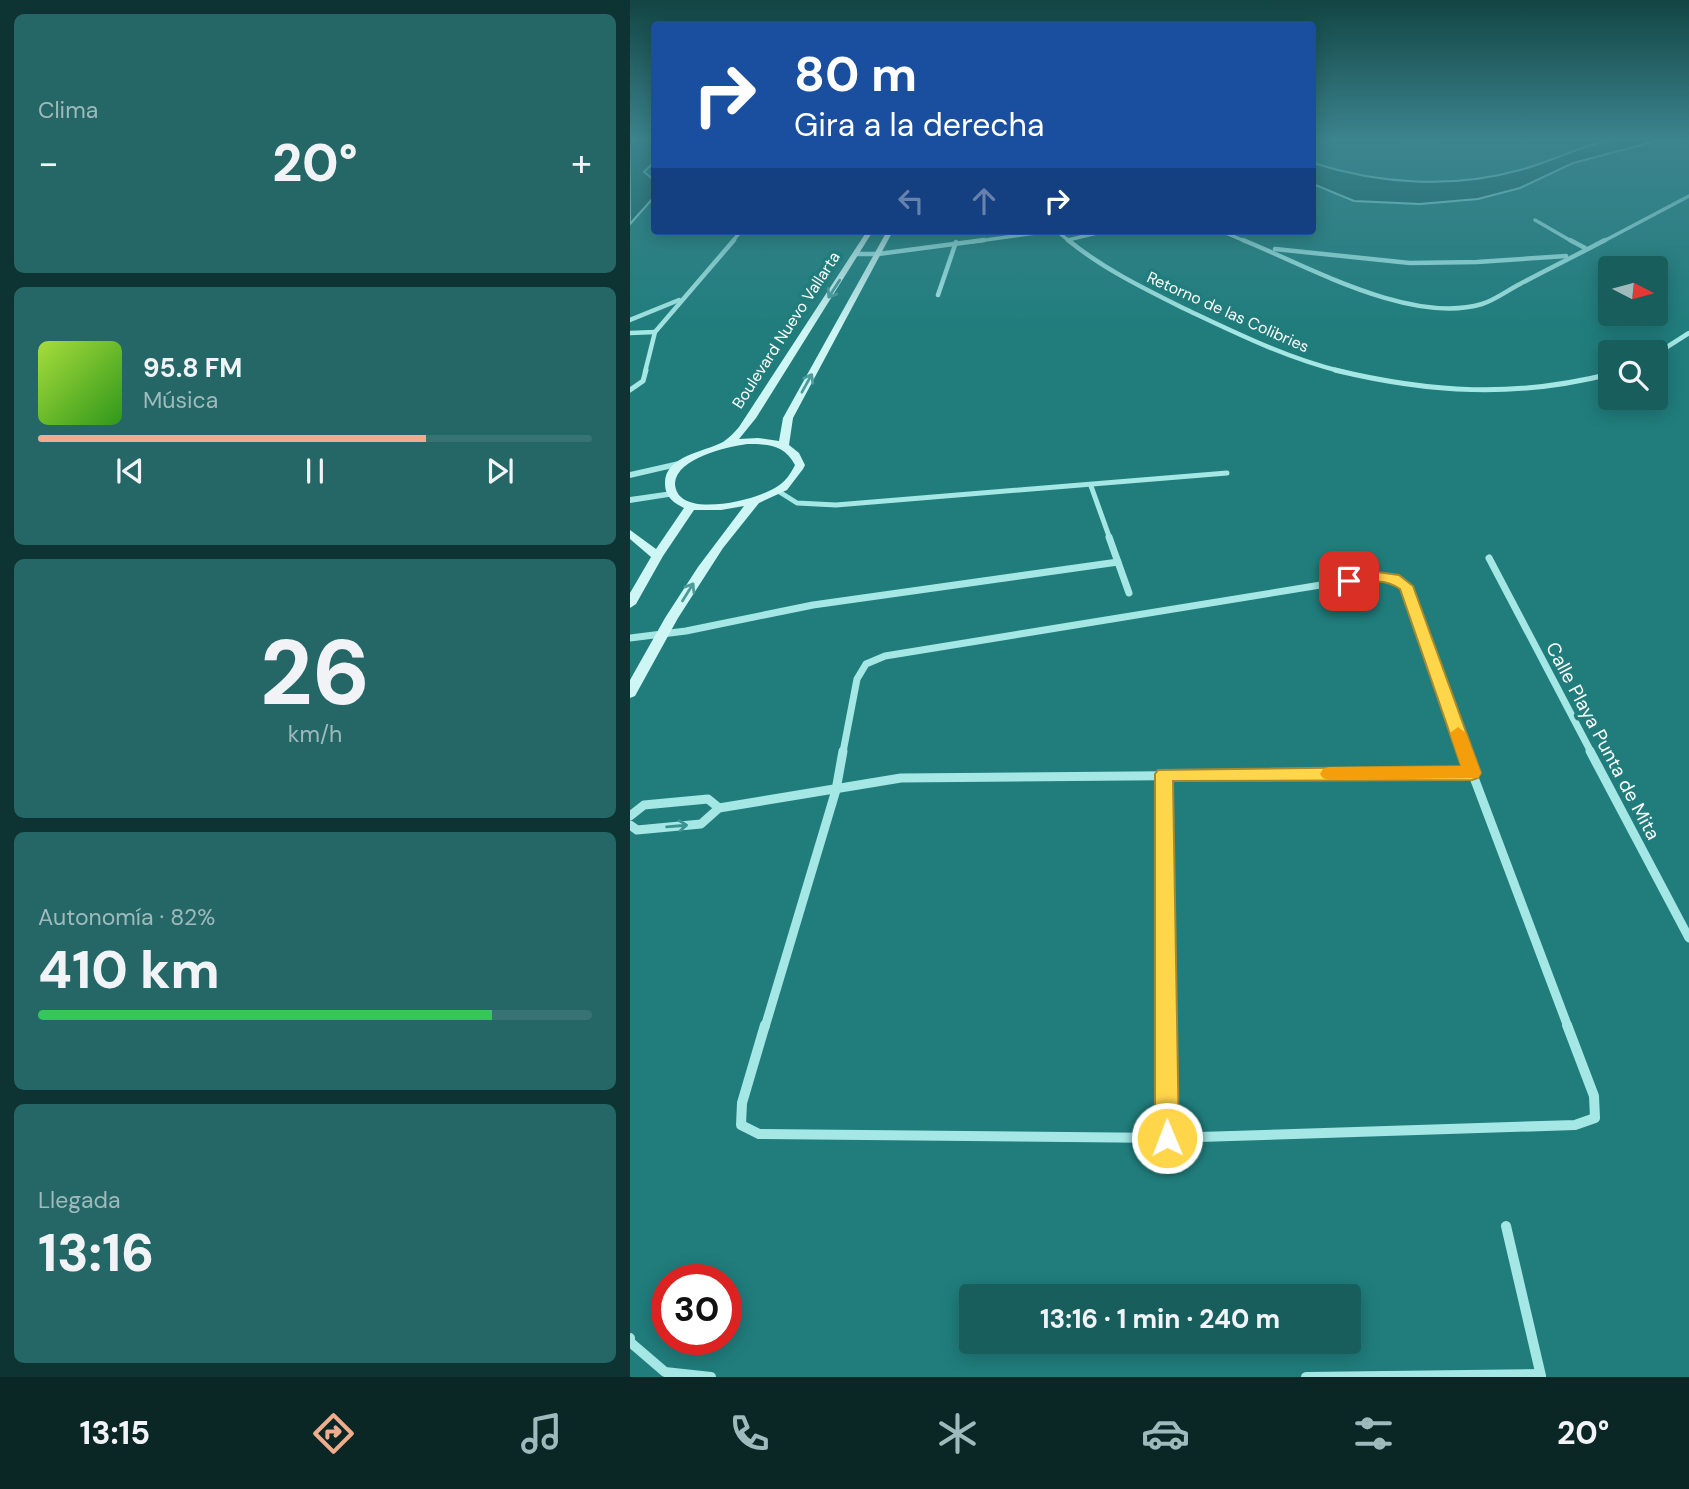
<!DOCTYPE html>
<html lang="es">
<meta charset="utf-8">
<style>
body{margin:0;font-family:"DM Sans",sans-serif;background:#256766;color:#f1f3f6;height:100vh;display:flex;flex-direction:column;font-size:26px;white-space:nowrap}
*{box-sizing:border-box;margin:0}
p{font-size:23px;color:#9fbabc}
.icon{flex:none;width:38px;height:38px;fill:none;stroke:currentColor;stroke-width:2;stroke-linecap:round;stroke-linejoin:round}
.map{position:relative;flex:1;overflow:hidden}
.panel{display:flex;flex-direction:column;gap:14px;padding:14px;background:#0d3433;width:630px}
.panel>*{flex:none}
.hud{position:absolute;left:21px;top:21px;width:665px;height:214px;border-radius:7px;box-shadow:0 4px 18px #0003;background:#1a4fa0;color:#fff;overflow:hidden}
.needle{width:46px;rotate:96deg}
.tools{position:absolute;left:968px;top:256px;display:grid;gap:14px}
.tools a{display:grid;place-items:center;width:70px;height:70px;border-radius:7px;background:#185e5d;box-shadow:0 4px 18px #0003;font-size:35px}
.speed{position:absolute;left:21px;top:1264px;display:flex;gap:14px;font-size:35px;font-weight:700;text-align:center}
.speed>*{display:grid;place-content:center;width:91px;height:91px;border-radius:50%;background:#185e5d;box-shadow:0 4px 18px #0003;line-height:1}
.speed .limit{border:10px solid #d22;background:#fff;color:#111}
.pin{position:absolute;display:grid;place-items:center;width:60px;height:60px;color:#fff;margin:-30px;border-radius:14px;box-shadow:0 4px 10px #0006}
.me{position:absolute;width:77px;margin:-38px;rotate:359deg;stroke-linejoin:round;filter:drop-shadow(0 0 5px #0008)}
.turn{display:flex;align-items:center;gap:24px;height:147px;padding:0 28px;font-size:32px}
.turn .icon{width:91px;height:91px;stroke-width:2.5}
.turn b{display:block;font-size:49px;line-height:60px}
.lanes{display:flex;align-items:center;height:66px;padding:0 28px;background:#0003;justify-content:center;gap:35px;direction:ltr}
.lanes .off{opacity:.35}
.big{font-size:52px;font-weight:800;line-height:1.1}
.panel .widget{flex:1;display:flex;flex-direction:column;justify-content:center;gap:10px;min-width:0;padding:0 24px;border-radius:10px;background:#256766}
.panel .dial{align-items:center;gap:0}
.dial b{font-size:91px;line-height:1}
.song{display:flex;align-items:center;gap:21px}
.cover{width:84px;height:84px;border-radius:10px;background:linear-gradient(135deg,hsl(80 70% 55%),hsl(110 70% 35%))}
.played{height:7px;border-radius:4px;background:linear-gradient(90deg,#eead8d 70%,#367372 70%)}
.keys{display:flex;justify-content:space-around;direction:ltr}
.heat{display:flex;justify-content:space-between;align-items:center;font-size:38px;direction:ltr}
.charge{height:10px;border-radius:5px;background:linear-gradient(90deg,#34c759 82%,#367372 0)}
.trip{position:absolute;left:329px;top:1284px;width:402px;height:70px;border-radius:7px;background:#185e5d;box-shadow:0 4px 18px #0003;font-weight:800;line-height:70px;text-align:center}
.tab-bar{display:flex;height:112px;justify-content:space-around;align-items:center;background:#0a2625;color:#9fbabc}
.tab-bar .icon{width:49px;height:49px}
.tab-bar .selected{color:#eead8d}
.tab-bar b{font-size:32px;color:#f1f3f6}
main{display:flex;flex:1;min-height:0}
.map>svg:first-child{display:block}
.water{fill:#165d5d;stroke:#98e8e5;stroke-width:2}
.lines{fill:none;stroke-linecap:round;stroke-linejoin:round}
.minor-far5{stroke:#a4e7e5;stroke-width:3.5}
.minor-far4{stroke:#a4e7e5;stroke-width:4.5}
.minor-far3{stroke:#a4e7e5;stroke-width:5}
.minor-far2{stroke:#a4e7e5;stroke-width:7}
.minor-far1{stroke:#a4e7e5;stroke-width:9}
.minor{stroke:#a4e7e5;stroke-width:10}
.tertiary{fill:#a4e7e5;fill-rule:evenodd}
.secondary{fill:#cef6f5;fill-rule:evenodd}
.oneway{stroke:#4c9b9a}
.oneway2{stroke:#3a9291}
.route{fill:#ffd54a;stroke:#a68a30;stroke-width:2}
.slow{fill:#f59e0b}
.labels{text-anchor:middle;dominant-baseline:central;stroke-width:7;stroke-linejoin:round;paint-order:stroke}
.far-street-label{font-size:16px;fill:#fff;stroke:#207d7c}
.street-label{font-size:19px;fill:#fff;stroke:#207d7c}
</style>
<main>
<section class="panel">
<div class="widget"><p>Clima</p>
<div class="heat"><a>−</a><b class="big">20°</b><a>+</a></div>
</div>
<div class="widget">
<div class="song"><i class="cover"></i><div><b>95.8 FM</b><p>Música</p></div></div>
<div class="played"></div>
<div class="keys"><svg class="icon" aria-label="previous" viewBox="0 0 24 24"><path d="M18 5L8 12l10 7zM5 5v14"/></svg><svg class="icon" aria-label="pause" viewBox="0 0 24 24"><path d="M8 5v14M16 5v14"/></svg><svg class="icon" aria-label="next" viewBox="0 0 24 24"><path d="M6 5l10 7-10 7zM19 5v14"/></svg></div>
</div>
<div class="widget dial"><b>26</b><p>km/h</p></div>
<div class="widget"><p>Autonomía · 82%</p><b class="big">410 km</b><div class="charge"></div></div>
<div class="widget"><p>Llegada</p><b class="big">13:16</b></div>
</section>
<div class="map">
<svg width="1059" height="1377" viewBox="0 0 1059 1377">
<rect width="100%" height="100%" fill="#207d7c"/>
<g class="water">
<polygon points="0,139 24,139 24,162 14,172 24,180 24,197 0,224"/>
<path d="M987 139H1056L1023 142 943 163 890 188 848 199 790 204 724 201 683 184V163C749 184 822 189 890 170 924 161 951 145 987 139Z"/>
</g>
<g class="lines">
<g class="minor-far5">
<polyline points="773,139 804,139"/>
<polyline points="905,220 943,242"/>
<polyline points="427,231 440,242"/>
<polyline points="591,231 617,242"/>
<polyline points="438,240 475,231"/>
<polyline points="102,242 111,231"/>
<polyline points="341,242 420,231"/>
<polyline points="972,242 1059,196"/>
</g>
<g class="minor-far4">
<path d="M438 240C472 268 513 288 553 308 606 333 656 358 713 372"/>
<path d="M613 240C677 266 781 325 852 304 865 300 878 290 890 284 918 269 947 255 975 240"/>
<polyline points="940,240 955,248"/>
<polyline points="645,249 780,263 847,262 936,256"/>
<polyline points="226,254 248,254 354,240"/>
<polyline points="308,295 326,242"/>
<polyline points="0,320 49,300"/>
<polyline points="0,333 25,332"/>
<polyline points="1026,354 1059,333"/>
<polyline points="15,372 25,332 104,240"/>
</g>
<g class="minor-far3">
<path d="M705 370C800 393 885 398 980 374"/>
<polyline points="0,390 13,381 16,370"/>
<polyline points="461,486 480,539"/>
<polyline points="148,491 167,503 206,505 597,473"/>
</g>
<g class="minor-far2">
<polyline points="479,537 499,593"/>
<polyline points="859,558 961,752"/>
<polyline points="0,638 56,631 183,605 488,562"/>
<polyline points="213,752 227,679 236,664 255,656 746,576 764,578 776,586 835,752"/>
</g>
<g class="minor-far1">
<polyline points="834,751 938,1027"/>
<polyline points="960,751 1059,938"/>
<polyline points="534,774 536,1027"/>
<polyline points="0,816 14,805 78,799 89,808"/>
<polyline points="0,825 7,830 71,824 89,808 271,778 842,773"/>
<polyline points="135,1027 206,790 213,751"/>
</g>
<g class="minor">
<polyline points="135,1025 112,1103 111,1125 129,1134 537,1138 945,1125 965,1118 964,1096 937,1025"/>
<polyline points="536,1025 537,1138"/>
<polyline points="876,1226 911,1376"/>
<polyline points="0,1338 0,1342 35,1372 81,1377"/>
<polyline points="676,1377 910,1374"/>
</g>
<g class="tertiary">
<polygon points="53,460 56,461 56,465 0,478 0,472"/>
<polygon points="42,491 45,492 45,496 0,503 0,497"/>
</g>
<path class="secondary" d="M237 231H243L126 418 109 439 128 438 149 441 153 418 257 231H263L163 418 159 445 169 453 175 465 173 469 157 490 129 503 93 548 48 618 5 696 0 698V680L35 618 68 567 114 506 91 510H64L33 556 6 604 0 608V593L21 557 0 539V530L26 549 54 508C44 503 35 497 35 484 34 456 74 452 93 442 99 438 104 433 109 427ZM117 444C138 444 155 445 165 465 161 473 156 481 148 486 130 499 69 514 51 497 47 494 45 488 45 483 47 458 97 447 117 444Z"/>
</g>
<defs><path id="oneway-shaft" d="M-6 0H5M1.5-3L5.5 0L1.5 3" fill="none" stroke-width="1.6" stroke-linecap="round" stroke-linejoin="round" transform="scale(1.75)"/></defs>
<g class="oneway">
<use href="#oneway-shaft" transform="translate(204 289) rotate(123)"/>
<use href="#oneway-shaft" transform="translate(177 383) rotate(-61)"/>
<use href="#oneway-shaft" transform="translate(58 592) rotate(-58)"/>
</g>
<use class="oneway2" href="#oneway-shaft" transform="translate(47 826) rotate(-5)"/>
<linearGradient id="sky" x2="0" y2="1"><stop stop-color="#124544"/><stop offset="0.42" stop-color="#3c848e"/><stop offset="1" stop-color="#3c848e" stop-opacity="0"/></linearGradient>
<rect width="1059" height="332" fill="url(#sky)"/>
<path class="route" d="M747 572 769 575 783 586 851 773 848 778 842 780 543 781 549 1138 545 1147 537 1150 528 1147 525 1138V774L528 770 831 766 770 589C753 577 738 582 719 585L712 581 719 577Z"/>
<polygon class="slow" points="828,727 836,733 851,773 848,778 699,780 693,778 690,774 693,769 699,767 831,766 820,733"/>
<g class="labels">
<g class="far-street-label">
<text transform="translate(598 312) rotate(24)">Retorno de las Colibries</text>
<text transform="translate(156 330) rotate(-57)">Boulevard Nuevo Vallarta</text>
</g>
<g class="street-label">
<text transform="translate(973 741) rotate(62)">Calle Playa Punta de Mita</text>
</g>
</g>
</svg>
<div class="tools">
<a><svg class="needle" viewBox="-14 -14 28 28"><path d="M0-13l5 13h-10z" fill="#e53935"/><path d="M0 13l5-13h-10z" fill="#9fbabc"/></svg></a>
<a><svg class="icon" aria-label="search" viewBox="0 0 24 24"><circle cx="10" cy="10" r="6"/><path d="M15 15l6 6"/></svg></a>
</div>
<div class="speed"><div class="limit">30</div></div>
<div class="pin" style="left:719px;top:581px;background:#d93025"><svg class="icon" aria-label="arrive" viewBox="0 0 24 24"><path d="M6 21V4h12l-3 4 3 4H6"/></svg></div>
<svg class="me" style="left:537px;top:1138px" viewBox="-20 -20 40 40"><circle r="17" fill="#ffd54a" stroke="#fff" stroke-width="3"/><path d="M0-11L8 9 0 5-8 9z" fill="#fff"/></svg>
<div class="trip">13:16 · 1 min · 240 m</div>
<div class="hud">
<div class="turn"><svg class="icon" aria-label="right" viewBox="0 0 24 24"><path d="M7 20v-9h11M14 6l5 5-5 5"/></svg><div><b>80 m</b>Gira a la derecha</div></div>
<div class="lanes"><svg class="icon off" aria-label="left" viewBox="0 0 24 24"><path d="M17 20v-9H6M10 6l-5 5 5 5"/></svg><svg class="icon off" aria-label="ahead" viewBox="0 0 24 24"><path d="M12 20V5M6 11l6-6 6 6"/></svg><svg class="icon" aria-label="right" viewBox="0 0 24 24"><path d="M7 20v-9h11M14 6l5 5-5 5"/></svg></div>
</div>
</div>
</main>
<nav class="tab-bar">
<b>13:15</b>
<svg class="icon selected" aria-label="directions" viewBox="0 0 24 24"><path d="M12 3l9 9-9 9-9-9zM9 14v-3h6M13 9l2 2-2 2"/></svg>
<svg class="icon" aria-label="music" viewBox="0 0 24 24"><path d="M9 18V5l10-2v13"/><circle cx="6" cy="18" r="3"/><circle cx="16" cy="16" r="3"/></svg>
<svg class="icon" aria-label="phone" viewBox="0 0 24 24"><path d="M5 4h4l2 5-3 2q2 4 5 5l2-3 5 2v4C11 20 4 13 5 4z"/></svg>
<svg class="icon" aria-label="climate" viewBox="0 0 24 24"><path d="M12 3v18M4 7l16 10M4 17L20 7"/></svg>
<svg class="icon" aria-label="car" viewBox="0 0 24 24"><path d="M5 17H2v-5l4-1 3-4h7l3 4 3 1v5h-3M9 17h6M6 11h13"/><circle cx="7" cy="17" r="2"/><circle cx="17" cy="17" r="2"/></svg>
<svg class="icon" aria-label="filters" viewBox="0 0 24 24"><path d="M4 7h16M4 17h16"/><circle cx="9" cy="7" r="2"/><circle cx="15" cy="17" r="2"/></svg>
<b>20°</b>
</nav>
